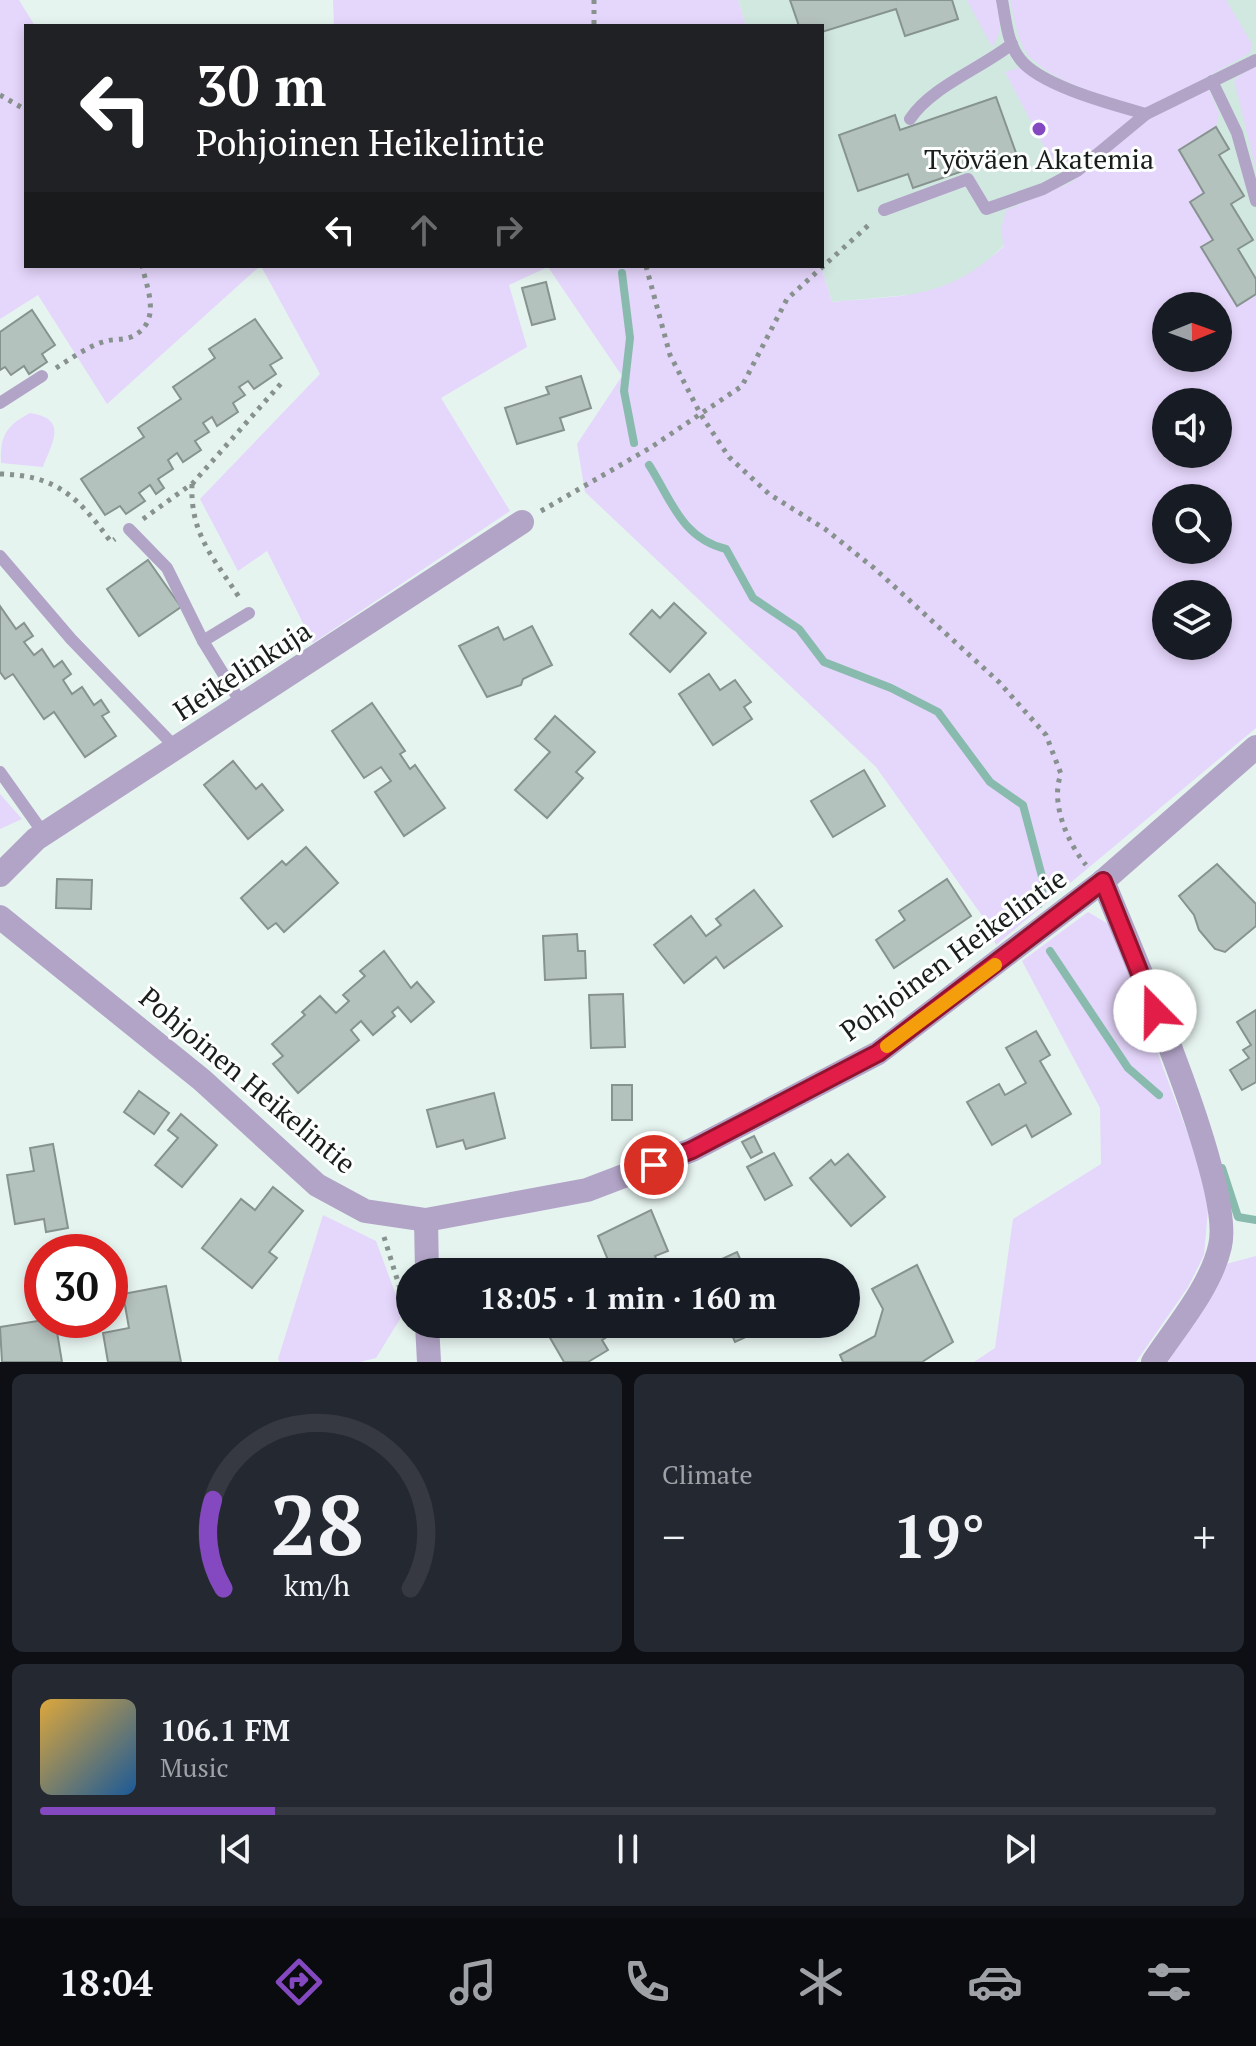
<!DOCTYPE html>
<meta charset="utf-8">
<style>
body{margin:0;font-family:"PT Serif",serif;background:#242831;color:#f1f3f6;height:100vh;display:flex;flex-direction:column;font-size:30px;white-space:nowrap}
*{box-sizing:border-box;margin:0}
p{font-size:26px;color:#9ea1a6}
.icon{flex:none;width:44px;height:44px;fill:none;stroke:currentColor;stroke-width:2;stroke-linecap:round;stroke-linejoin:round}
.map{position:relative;height:1362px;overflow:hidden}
.details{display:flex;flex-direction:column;gap:12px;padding:12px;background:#0d0f14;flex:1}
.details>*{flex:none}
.hud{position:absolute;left:24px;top:24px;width:800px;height:244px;border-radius:0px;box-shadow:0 4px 12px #0003;background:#202124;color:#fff;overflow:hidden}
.needle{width:52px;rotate:89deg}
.fabs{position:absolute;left:1152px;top:292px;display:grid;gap:16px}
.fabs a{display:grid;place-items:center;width:80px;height:80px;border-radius:50%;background:#171b24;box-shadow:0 4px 12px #0003;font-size:40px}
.speed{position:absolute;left:24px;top:1234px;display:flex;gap:16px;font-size:40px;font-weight:700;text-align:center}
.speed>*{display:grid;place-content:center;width:104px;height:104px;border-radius:50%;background:#171b24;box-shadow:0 4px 12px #0003;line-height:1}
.speed .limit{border:12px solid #d22;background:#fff;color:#111}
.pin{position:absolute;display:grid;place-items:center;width:68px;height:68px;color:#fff;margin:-34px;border:4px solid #fff;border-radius:50%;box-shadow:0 2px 8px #0007}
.me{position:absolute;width:88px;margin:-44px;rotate:338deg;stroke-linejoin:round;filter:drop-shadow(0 0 6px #0008)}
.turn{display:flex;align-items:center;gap:28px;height:168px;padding:0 40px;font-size:36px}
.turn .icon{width:104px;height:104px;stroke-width:2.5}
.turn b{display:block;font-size:56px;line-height:68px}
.lanes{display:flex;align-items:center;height:76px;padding:0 40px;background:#0003;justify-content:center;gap:40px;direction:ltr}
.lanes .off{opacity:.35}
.big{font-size:60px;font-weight:600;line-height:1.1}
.details .tile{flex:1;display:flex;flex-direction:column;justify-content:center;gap:12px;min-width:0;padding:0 28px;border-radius:12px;background:#242831}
.details .dial{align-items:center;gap:0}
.dial svg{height:208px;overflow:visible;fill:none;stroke:#363941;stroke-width:7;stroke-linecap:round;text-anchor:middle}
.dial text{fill:#f1f3f6;stroke:none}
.song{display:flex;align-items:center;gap:24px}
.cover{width:96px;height:96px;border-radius:12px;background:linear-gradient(135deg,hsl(40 70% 55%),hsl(210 70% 35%))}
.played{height:8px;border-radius:4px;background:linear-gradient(90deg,#8449c0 20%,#363941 20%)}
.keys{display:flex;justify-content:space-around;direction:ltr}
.heat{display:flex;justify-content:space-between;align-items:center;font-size:44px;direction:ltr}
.details .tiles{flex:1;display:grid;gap:12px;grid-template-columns:1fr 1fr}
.tile:last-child{grid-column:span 2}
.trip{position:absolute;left:396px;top:1258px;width:464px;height:80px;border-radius:40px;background:#171b24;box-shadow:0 4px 12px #0003;font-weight:600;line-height:80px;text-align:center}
.tabs{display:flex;height:128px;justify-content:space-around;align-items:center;background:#090b0e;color:#9ea1a6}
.tabs .icon{width:56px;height:56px}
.tabs .selected{color:#8449c0}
.tabs b{font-size:36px;color:#f1f3f6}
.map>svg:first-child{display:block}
.built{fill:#d1e8e1}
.green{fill:#e5d6fb;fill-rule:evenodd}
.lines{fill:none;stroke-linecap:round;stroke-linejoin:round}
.stream{stroke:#88bbad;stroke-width:8}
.building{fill:#b4c2be;stroke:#86938f;stroke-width:2}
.path{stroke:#87918e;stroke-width:5;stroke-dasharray:4 6;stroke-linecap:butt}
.service{stroke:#b2a4c7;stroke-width:12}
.minor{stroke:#b2a4c7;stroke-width:24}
.route-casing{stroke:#92132f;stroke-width:20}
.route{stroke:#e11d48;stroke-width:14}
.slow{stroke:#f59e0b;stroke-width:14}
.poi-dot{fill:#8449c0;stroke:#fcfffe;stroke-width:3}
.labels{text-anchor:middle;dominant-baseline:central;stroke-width:6;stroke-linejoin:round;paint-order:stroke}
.poi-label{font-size:28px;fill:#191e1d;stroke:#fcfffe}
.street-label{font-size:28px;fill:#191e1d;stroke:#fcfffe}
</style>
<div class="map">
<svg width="1256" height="1362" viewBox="0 0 1256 1362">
<rect width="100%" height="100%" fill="#e6f4f0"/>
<polygon class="built" points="738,0 1256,0 1256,337 1218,306 1166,306 1004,245 978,271 930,293 832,302 821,266 822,26 746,26"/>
<g class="green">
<polygon points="0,0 19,0 35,26 26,26 26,266 260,266 107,404 38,295 0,319"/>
<polygon points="333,0 738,0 746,26 334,26"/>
<polygon points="967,0 999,0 1000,32 992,47"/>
<path d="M1010 0H1226L1252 44 1250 53 1146 111C1112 98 1042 80 1024 49 1016 35 1014 15 1010 0Z"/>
<polygon points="1256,64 1256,170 1234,80"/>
<polygon points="1022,67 1140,116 1080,165 1056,169 1005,72"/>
<path d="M1208 88 1219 113 1216 127 1179 150 1204 193 1190 202 1213 240 1202 247 1237 306 1256 294V728L996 945 988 924 876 767 585 492 577 444 622 376 548 267 509 285 527 347 441 398 510 511 313 643 267 551 238 571 200 499 320 374 261 266H821L832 302C906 295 947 300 1004 246L1001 230 1006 210 1072 182 1146 117ZM1166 306H1218V358H1166ZM1166 402H1218V454H1166ZM1166 498H1218V550H1166ZM1166 594H1218V646H1166Z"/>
<path d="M30 413C68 419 53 441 43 467L1 463C0 435 6 426 30 413Z"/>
<polygon points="0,794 22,819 0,829"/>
<polygon points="1088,912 1110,925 1199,1164 1208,1210 1204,1255 1188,1287 1136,1362 974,1362 995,1348 1013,1219 1101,1164 1100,1108 1022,961"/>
<polygon points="323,1215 376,1241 403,1314 376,1358 360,1362 280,1362 278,1359"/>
<polygon points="1256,1256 1256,1362 1168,1362 1226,1264"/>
</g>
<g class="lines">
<g class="stream">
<polyline points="622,273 630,338 624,391 634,443"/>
<path d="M649 465C671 499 681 538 726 549L753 598 799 629 824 662 891 688 938 712 990 782 1023 805 1044 884 1039 904"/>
<polyline points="1050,951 1128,1068 1159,1095"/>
<polyline points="1222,1168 1238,1217 1256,1220"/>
</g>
</g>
<g class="building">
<polygon points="790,0 952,0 958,19 905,36 896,9 822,32 822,26 799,26"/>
<polygon points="996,97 1016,153 913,188 908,174 858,191 839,135 895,115 900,130"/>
<polygon points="1216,127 1229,149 1219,155 1244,196 1231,204 1253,240 1238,249 1256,279 1256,294 1237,306 1201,247 1213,240 1190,202 1204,193 1179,150"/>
<polygon points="546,282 555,319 532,325 522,288"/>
<polygon points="32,310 55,345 42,354 47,362 29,374 24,366 11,375 5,367 0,370 0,332"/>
<polygon points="255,319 282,358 270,365 276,374 254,389 248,381 239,387 245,395 233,403 238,412 217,426 212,417 203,423 209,432 195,441 201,450 183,462 177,453 168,460 173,469 158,479 164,488 156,494 150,485 139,493 145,501 126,514 120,506 105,515 81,479 144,437 138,428 181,399 173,387 215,358 209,349"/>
<polygon points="581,376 591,408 560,418 564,430 517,444 505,408 549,394 546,387"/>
<polygon points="148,560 181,607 139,636 107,589"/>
<polygon points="674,603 706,633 670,672 630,634 652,610 660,618"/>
<polygon points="0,606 16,629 24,623 33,636 24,642 34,655 42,649 54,667 62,661 71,674 63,680 72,694 82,687 94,705 101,700 109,712 102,716 116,736 85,757 54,712 44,719 13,674 5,679 0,672"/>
<polygon points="532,626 552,665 523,679 521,685 487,697 459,646 498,627 504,640"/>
<polygon points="709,674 720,690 735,680 751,702 744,707 752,719 713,745 679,694"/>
<polygon points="372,703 405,751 400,754 410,769 415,765 445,808 404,836 375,792 391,781 381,767 364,778 332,731"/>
<polygon points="555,716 595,752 576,772 583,778 547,818 515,790 550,752 535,739"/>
<polygon points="233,761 256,789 262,784 283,810 248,839 204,785"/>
<polygon points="864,770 885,806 833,837 811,801"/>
<polygon points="306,847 338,883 284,932 276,923 268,929 241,898 282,861 286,865"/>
<polygon points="1217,864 1256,904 1256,926 1225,952 1215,949 1199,930 1194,915 1179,896"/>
<polygon points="57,879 92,880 91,909 56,908"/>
<polygon points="947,879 971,916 894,968 876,940 905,920 899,911"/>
<polygon points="754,890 782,926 724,968 716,957 684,983 654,945 691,916 706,936 721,925 716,919"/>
<polygon points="577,934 578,951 585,951 586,978 545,980 543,936"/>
<polygon points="384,951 411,988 417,982 434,1002 411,1022 398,1007 392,1012 395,1016 373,1035 361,1021 351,1030 359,1040 298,1093 273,1064 283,1056 272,1044 305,1015 302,1012 320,996 336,1013 349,1001 343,995 365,976 360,971"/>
<polygon points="623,994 625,1047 591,1048 589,995"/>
<polygon points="1256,1010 1256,1082 1242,1090 1230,1070 1249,1058 1243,1050 1251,1045 1237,1022"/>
<polygon points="1036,1031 1050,1055 1040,1061 1071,1114 1032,1137 1026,1125 992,1145 967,1102 999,1084 1005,1095 1026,1083 1006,1048"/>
<rect x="612" y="1085" width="20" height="35"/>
<polygon points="139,1091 169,1113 154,1134 124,1112"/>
<polygon points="494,1093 505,1138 466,1149 463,1140 437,1147 427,1110"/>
<polygon points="181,1114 217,1145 182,1187 155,1165 178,1138 168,1130"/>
<polygon points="754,1136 762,1152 751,1158 742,1142"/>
<polygon points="53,1144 68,1228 46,1232 44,1219 15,1224 7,1175 34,1171 30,1148"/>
<polygon points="774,1153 792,1185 765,1200 747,1167"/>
<polygon points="848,1154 885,1197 851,1226 810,1178 831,1160 835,1165"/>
<polygon points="273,1187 303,1211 269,1252 277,1258 252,1288 202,1248 241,1199 255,1210"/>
<polygon points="651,1210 668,1251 655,1256 657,1261 632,1272 613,1272 598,1236"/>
<polygon points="737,1252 746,1272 704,1272 702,1268"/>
<polygon points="917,1265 953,1342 922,1362 843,1362 840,1355 875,1336 883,1309 872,1289"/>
<polygon points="166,1286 181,1362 108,1362 103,1333 129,1328 123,1294"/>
<polygon points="44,1320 55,1320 62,1362 2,1362 0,1327"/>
<polygon points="570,1324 599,1324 607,1337 602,1340 608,1350 588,1362 564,1362 549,1336"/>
<polygon points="701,1324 769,1324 770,1326 735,1342 727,1324 705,1335"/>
</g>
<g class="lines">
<g class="path">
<polyline points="594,0 594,26"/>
<polyline points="0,95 26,110"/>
<path d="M646 266 670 355 701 415 729 457 769 494 825 529 874 568 999 682 1046 735 1061 774C1050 802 1067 842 1086 865"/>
<path d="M56 368C72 358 88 346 106 341 114 339 123 340 131 337 162 323 148 291 142 266"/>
<path d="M0 474C57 475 79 498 111 542L115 539"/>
<path d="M192 484C190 534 213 557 239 597"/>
<polyline points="541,511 650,448 742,386 787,299 872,222"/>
<polyline points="143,519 193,483 284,380"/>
<polyline points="384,1237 407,1311"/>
</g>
<g class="service">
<path d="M1002 0C1006 21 1007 42 1020 59 1040 86 1115 105 1146 114L1256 60"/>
<polyline points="1212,81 1237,133 1256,201"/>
<path d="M910 119C931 87 980 69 1012 44"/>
<polyline points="884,210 968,179 986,209 1043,189 1077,171 1146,114"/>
<polyline points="0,403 42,376"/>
<polyline points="129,529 167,568 203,641"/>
<polyline points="0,556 71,639 177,749"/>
<polyline points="243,706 203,641 249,613"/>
<polyline points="0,772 44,834"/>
</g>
<g class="minor">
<polyline points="0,875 36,839 522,522"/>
<path d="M1103 881C1130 948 1235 1186 1220 1246 1211 1287 1176 1327 1153 1362"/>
<polyline points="0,917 202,1080 317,1185 365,1211 426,1220 587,1190 692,1150 878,1053 1103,881 1256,747"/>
<polyline points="426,1220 427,1272"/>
<polyline points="427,1324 429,1362"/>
</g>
</g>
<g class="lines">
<defs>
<polyline id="route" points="654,1165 692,1150 878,1053 1103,881 1155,1011"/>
</defs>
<use href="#route" class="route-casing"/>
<use href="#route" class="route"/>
<polyline class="slow" points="887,1046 995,965"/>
</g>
<circle class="poi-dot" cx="1039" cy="129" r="8"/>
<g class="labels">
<g class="poi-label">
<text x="1039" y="158">Työväen Akatemia</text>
</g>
<g class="street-label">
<text transform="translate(242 670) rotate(-33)">Heikelinkuja</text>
<text transform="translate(953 954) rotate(-36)">Pohjoinen Heikelintie</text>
<text transform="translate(248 1080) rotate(40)">Pohjoinen Heikelintie</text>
</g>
</g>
</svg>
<div class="fabs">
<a><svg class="needle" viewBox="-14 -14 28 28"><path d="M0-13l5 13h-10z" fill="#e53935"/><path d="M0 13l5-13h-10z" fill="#9ea1a6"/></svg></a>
<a><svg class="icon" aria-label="sound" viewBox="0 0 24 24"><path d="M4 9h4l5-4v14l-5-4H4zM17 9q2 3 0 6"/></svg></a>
<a><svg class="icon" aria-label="search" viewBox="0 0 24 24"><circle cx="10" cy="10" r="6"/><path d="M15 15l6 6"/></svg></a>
<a><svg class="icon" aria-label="layers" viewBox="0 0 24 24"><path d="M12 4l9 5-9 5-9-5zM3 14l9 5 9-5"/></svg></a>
</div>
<div class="speed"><div class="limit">30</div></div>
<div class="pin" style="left:654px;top:1165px;background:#d93025"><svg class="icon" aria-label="arrive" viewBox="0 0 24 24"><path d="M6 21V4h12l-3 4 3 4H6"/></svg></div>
<svg class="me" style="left:1155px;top:1011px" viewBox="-20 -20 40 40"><circle r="19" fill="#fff"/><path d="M0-13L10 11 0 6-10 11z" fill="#e11d48"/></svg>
<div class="trip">18:05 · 1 min · 160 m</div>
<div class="hud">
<div class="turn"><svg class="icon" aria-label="left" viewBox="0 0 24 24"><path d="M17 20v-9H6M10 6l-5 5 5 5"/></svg><div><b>30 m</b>Pohjoinen Heikelintie</div></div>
<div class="lanes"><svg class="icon" aria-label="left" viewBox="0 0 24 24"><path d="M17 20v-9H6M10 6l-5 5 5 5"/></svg><svg class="icon off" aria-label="ahead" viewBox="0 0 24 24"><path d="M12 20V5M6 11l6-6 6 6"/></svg><svg class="icon off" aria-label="right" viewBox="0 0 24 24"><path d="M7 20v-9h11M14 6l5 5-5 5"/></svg></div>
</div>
</div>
<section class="details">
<div class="tiles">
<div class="tile dial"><svg viewBox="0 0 100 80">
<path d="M14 69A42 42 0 1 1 86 69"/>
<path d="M14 69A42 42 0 0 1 10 35" stroke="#8449c0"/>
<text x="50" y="56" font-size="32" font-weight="700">28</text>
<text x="50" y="72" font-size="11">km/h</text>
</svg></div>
<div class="tile"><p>Climate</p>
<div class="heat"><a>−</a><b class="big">19°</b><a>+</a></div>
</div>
<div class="tile">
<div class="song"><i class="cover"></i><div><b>106.1 FM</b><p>Music</p></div></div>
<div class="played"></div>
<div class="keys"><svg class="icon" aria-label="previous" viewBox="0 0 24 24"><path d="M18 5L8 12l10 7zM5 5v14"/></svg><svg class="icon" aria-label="pause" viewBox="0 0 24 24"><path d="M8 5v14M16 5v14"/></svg><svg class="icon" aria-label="next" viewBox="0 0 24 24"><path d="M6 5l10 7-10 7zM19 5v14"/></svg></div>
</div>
</div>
</section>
<nav class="tabs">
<b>18:04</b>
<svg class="icon selected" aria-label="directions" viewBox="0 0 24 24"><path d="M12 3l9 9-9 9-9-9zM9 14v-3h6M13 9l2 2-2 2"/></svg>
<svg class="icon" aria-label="music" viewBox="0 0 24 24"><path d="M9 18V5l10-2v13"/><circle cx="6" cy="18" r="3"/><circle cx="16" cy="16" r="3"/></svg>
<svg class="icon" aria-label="phone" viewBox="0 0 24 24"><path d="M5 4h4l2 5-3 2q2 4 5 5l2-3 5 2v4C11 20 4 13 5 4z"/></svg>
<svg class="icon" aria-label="climate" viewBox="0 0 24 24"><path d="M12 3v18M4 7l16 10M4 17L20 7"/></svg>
<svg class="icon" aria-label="car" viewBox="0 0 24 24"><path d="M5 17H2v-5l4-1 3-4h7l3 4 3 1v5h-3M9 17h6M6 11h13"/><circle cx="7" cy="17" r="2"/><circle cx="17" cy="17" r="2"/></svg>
<svg class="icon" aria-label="filters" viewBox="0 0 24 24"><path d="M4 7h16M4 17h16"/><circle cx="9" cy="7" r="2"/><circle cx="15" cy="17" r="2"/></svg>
</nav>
